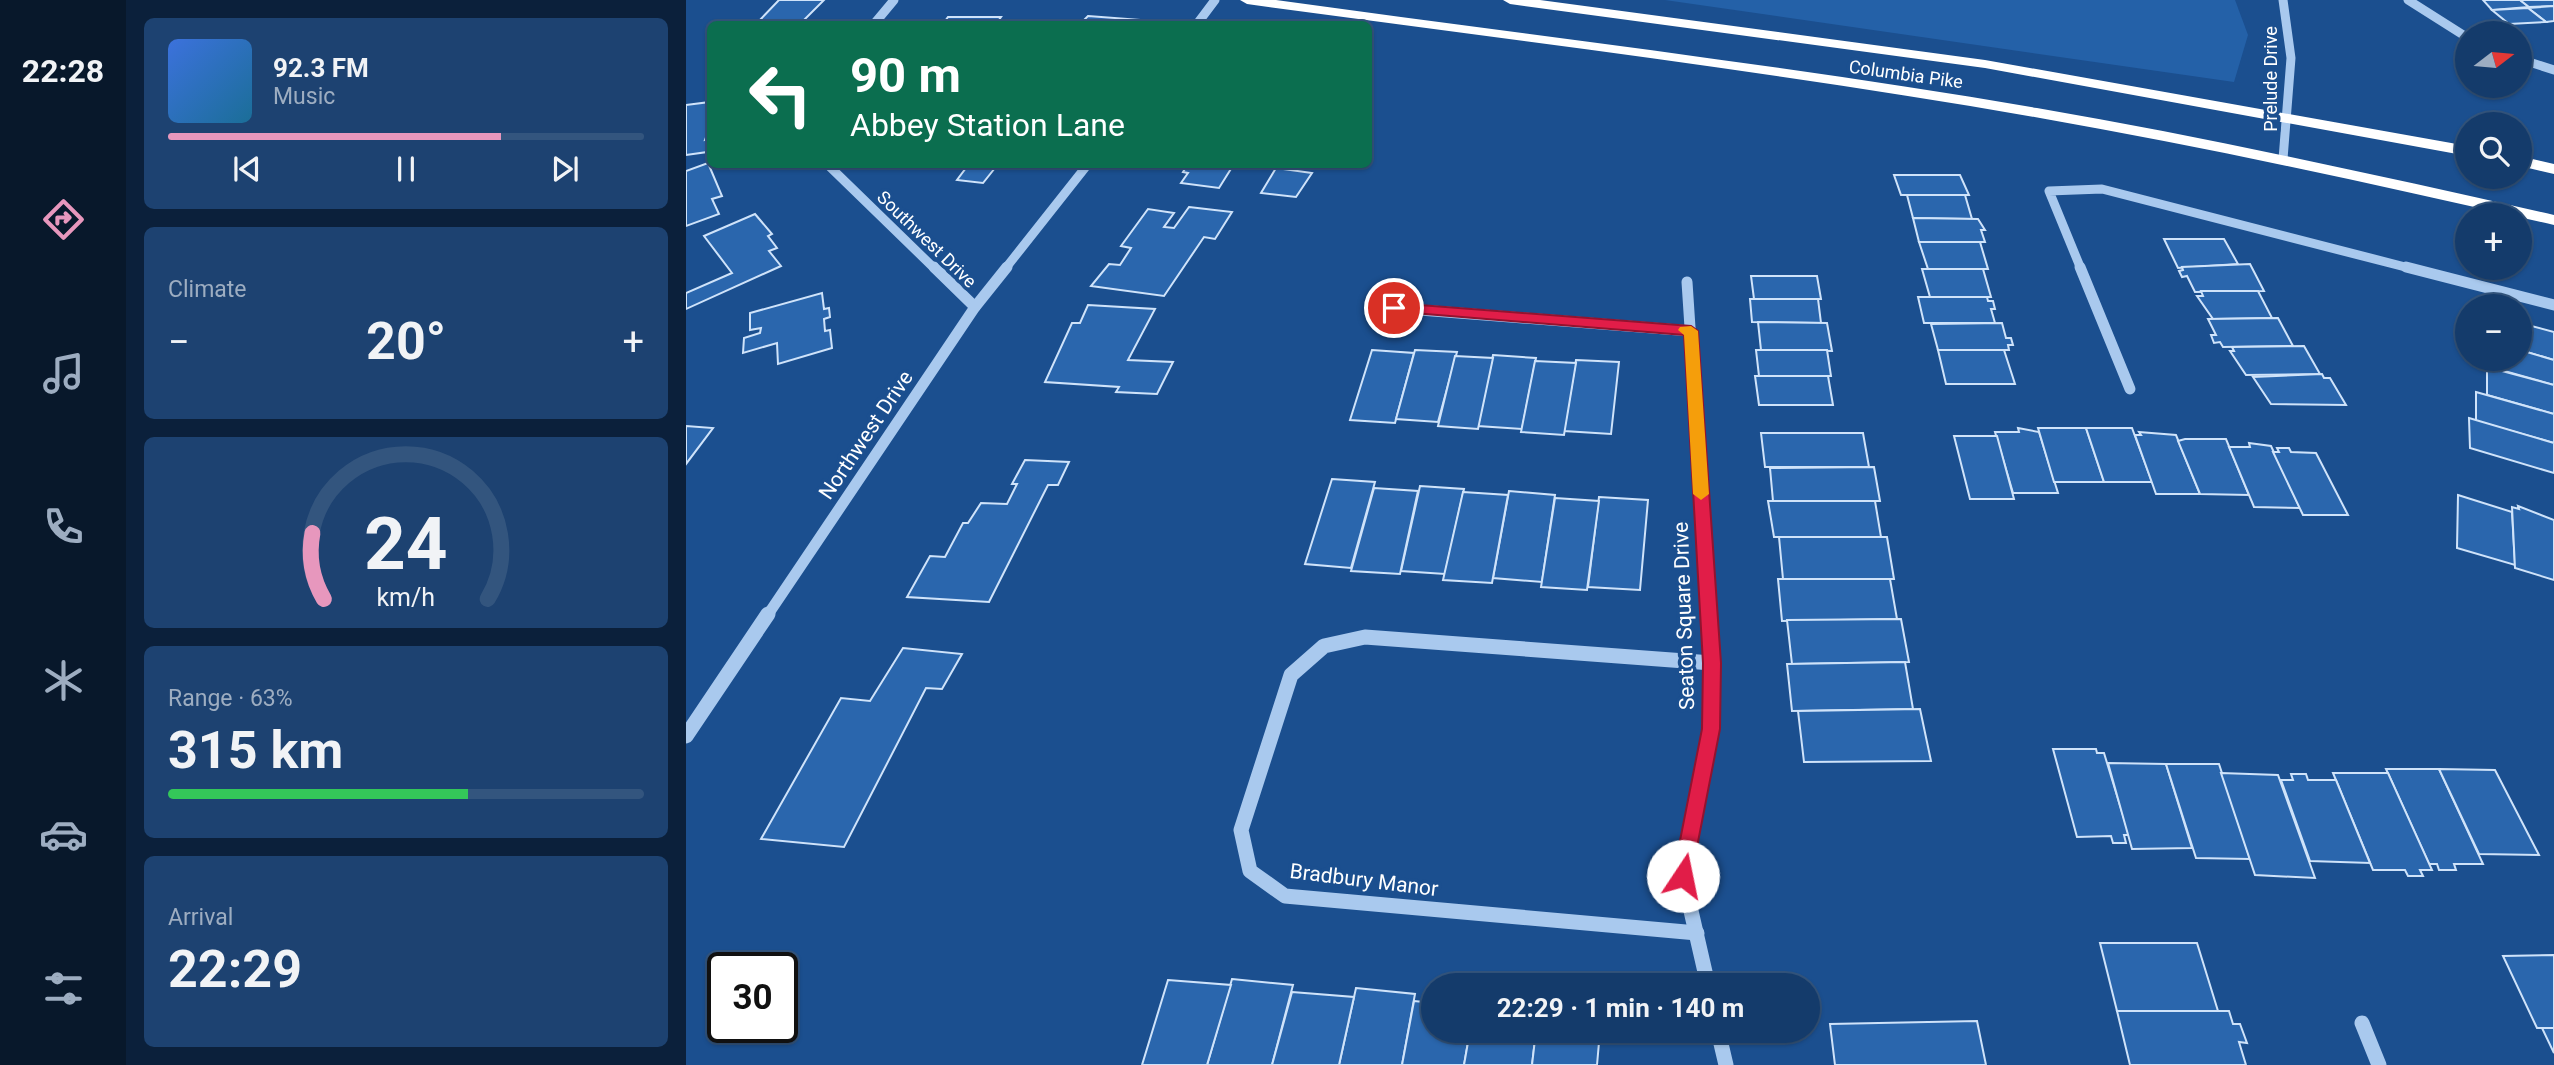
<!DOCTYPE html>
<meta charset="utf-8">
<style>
body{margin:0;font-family:Roboto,sans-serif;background:#1d4271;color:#f1f3f6;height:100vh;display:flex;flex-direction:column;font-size:26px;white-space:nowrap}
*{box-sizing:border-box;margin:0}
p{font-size:23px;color:#9dadc1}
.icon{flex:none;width:38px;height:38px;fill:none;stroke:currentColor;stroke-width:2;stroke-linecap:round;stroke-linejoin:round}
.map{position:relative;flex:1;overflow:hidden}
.drawer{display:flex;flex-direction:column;gap:18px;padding:18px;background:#0b203b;width:560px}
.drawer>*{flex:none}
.top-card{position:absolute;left:21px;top:21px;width:665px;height:147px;border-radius:10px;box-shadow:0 2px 5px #0004,0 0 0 2px #33557e;background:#0b6e4f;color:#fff;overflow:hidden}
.needle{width:46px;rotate:74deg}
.buttons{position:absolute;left:1769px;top:21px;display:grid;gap:14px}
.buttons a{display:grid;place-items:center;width:77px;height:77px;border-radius:50%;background:#143b6b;box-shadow:0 2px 5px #0004,0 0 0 2px #33557e;font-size:35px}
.speed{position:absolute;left:21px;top:952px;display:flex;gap:14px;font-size:35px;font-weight:700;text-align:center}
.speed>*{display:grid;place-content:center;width:91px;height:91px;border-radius:50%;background:#143b6b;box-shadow:0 2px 5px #0004,0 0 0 2px #33557e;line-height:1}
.speed .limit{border:4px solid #111;border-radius:10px;background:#fff;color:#111}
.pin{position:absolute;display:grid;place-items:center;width:60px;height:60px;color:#fff;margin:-30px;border:4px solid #fff;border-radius:50%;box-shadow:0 2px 7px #0007}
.me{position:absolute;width:77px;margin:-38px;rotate:11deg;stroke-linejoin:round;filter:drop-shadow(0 0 5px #0008)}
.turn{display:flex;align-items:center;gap:24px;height:147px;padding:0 28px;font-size:32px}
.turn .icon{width:91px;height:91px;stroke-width:2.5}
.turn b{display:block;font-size:49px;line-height:60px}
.big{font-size:52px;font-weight:700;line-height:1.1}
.drawer .widget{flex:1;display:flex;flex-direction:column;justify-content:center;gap:10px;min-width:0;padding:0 24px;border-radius:10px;background:#1d4271}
.drawer .dial{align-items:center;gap:0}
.dial svg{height:182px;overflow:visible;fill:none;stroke:#33557e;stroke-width:7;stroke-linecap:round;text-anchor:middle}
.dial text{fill:#f1f3f6;stroke:none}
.song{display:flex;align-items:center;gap:21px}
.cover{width:84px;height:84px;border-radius:10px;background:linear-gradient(135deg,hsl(220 70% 55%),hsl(200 70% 35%))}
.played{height:7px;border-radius:4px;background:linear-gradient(90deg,#e797bd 70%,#33557e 70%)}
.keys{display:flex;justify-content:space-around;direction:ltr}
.heat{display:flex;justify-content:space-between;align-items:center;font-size:38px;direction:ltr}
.charge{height:10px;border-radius:5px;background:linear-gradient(90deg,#34c759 63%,#33557e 0)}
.trip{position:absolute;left:735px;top:973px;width:399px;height:70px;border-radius:35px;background:#143b6b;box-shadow:0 2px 5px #0004,0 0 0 2px #33557e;font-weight:700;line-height:70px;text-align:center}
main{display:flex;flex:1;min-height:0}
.dock{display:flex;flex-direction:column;width:126px;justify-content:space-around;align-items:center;background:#08182b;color:#9dadc1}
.dock .icon{width:49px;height:49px}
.dock .on{color:#e797bd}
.dock b{font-size:32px;color:#f1f3f6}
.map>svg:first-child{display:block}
.green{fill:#2461a8}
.building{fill:#2a66ad;stroke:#cfe3fa;stroke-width:2}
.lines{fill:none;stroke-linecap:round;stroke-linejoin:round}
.minor-far2{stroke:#a9c9ee;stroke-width:9}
.minor-far1{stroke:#a9c9ee;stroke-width:11}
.minor{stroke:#a9c9ee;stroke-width:15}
.highway{fill:#fff;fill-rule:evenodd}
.route{fill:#e11d48;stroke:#92132f;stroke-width:2}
.slow{fill:#f59e0b}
.labels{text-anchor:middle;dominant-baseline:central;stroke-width:7;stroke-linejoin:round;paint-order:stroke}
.far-street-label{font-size:18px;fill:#fff;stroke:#1b4f8f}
.street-label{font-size:21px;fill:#fff;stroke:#1b4f8f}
</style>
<main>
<nav class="dock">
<b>22:28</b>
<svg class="icon on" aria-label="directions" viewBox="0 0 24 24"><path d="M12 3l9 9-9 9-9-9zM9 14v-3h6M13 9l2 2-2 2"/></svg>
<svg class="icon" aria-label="music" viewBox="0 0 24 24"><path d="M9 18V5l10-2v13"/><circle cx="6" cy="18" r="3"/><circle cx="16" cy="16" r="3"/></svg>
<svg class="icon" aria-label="phone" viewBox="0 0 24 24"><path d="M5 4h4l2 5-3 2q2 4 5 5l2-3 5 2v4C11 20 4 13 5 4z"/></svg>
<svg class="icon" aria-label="climate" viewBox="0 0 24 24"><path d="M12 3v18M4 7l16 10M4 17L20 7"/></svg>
<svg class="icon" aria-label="car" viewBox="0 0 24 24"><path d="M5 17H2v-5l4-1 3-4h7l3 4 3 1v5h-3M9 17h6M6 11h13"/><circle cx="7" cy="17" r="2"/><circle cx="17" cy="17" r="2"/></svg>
<svg class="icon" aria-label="filters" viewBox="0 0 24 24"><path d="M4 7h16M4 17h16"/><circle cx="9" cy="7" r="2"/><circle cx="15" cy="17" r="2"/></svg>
</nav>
<section class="drawer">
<div class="widget">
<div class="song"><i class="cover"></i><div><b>92.3 FM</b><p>Music</p></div></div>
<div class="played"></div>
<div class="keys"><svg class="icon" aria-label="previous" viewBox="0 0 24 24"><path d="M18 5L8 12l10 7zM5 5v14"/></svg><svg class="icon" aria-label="pause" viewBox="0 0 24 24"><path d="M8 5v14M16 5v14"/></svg><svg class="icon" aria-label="next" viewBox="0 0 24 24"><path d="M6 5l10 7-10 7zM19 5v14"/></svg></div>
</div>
<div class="widget"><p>Climate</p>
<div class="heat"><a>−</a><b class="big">20°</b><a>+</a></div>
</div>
<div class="widget dial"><svg viewBox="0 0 100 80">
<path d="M14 69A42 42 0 1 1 86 69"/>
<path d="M14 69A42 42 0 0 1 9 40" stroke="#e797bd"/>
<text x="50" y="56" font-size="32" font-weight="700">24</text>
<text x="50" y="72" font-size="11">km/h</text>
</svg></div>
<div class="widget"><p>Range · 63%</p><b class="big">315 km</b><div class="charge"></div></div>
<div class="widget"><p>Arrival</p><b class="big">22:29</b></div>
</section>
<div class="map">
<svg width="1868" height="1065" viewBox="0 0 1868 1065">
<rect width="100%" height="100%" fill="#1b4f8f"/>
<polygon class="green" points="979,0 1549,0 1562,35 1548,82"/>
<g class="building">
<polygon points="93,0 138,0 116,22 72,22"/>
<polygon points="1797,0 1834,0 1843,7 1806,10"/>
<polygon points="1834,0 1868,0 1868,6 1843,7"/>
<polygon points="1868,6 1868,21 1860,22 1842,8"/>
<polygon points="1842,8 1860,22 1823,24 1806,10"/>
<polygon points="402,16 456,20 453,24 394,24"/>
<polygon points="262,17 315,17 310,24 257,24"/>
<polygon points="24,102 24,127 19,140 24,139 24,143 21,152 0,155 0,105"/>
<polygon points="22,163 36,196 26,199 33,214 0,226 0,171"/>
<polygon points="283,164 321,164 317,169 309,168 297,183 271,180"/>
<polygon points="502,164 548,164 533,188 495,183 502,173 497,172"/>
<polygon points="590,168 626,173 610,197 575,193"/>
<polygon points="1208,175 1274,175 1283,195 1215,195"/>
<polygon points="1221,195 1279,195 1286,219 1227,218"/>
<polygon points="503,207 546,212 529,239 518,237 478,296 405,286 423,264 434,265 445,248 435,246 462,209 488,213 478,227 488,228"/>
<polygon points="69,214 86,234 82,236 91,248 83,251 95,266 0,309 0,293 46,273 18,236"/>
<polygon points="1227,218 1292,219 1299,230 1295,230 1299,242 1233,242"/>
<polygon points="1478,239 1538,239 1552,264 1492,268"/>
<polygon points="1233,242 1294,242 1302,269 1242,269"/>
<polygon points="1564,264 1578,291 1509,292 1501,276 1496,277 1493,271 1497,270 1496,267"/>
<polygon points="1236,269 1297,269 1305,297 1244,297"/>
<polygon points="1065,276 1131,276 1135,299 1068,299"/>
<polygon points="1515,291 1572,291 1586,318 1527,319 1511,296 1517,296"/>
<polygon points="136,293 138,309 143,308 144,317 138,319 139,331 144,330 146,348 92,364 91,343 57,353 58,338 74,333 75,328 64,330 64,313"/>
<polygon points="1232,297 1301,297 1302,301 1307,301 1309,309 1305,309 1309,323 1238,323"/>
<polygon points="1064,299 1132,299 1135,323 1066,322"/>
<polygon points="402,305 469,309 442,360 487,362 471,394 430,392 433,387 359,382 386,323 394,323"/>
<polygon points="1592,318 1607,346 1537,347 1534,342 1528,343 1525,335 1530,335 1522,319"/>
<polygon points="1072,322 1141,323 1146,351 1075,350"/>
<polygon points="1316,323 1320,338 1325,338 1327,345 1322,345 1323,350 1252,350 1245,324"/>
<polygon points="1834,323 1868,332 1868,360 1834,350"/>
<polygon points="1618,346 1634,374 1560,375 1544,351 1548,351 1546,347"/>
<polygon points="686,350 728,353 709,423 664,420"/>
<polygon points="729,350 771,352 752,422 710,419"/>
<polygon points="1070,350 1141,350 1145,376 1073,376"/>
<polygon points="1252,350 1318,350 1329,384 1260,384"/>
<polygon points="1834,350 1868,360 1868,385 1797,365 1796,359 1834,359"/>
<polygon points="807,355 850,358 836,429 792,426"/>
<polygon points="769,356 807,358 792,429 752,426"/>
<polygon points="890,360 933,362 925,434 878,431"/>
<polygon points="849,361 890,363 878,435 835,432"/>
<polygon points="1801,367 1868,385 1868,414 1801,395"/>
<polygon points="1636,374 1638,378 1644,378 1660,405 1585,404 1567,377"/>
<polygon points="1069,376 1142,376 1147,405 1073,405"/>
<polygon points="1790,392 1868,414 1868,443 1790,421"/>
<polygon points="1783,418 1868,443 1868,473 1784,448"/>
<polygon points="0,426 27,428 0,464"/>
<polygon points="1332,428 1353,432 1372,493 1327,493 1309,432 1333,432"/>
<polygon points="1352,428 1400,428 1418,482 1368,482"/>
<polygon points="1400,428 1446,428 1466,482 1418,482"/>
<polygon points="1453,432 1490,435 1514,494 1470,494 1449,435 1455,435"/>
<polygon points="1075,433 1177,433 1183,467 1079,467"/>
<polygon points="1268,436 1311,436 1328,499 1284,499"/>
<polygon points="1499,439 1540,439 1563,495 1514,494 1492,441"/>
<polygon points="1563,443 1585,446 1614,508 1568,507 1543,447 1564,447"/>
<polygon points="1591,448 1603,448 1605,452 1630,453 1662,515 1617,515 1587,452 1593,452"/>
<polygon points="339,460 383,462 372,485 362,485 303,602 221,597 244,556 259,557 277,523 282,523 295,503 321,504 331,484 326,484"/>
<polygon points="1188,467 1194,501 1087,501 1084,468"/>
<polygon points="646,479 689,482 665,568 619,564"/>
<polygon points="734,486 778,489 759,574 715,571"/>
<polygon points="688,488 732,491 714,574 665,571"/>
<polygon points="823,491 869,495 856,582 807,578"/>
<polygon points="777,492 822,495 806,583 757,580"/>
<polygon points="1772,495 1826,512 1829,565 1771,548"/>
<polygon points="913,497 962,500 954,590 902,587"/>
<polygon points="869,498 913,501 901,590 855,587"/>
<polygon points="1082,501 1189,501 1195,537 1088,537"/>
<polygon points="1832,506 1868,520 1868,580 1829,568 1826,507 1833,509"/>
<polygon points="1093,537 1201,537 1208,579 1097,579"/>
<polygon points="1092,579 1204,579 1211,619 1096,621"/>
<polygon points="1215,619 1223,662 1106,664 1101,620"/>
<polygon points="217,648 276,654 256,689 240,688 158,847 75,839 155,698 184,701"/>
<polygon points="1219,662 1227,709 1106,711 1101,664"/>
<polygon points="1234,709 1245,761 1118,762 1112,711"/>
<polygon points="1367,749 1410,749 1411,753 1418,753 1443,835 1438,835 1440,843 1427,843 1425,836 1391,837"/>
<polygon points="1422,763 1480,764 1506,848 1446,849"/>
<polygon points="1480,764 1533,764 1564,859 1510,858"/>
<polygon points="1700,769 1753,769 1797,864 1768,864 1770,870 1753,870 1751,864 1743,864"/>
<polygon points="1753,769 1809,770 1853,855 1793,854"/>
<polygon points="1535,773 1592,775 1629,878 1569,875"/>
<polygon points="1647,773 1702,773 1746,870 1734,870 1737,876 1722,876 1719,870 1687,870"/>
<polygon points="1605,774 1620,774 1622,780 1650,780 1684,863 1624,861 1595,780 1607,780"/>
<polygon points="1414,943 1511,943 1532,1011 1431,1011"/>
<polygon points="1868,955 1868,1028 1851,1028 1817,956"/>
<polygon points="546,979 607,985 586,1065 521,1065"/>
<polygon points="482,980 545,985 521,1065 456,1065"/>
<polygon points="670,988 729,994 716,1065 653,1065"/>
<polygon points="606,992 668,997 653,1065 586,1065"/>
<polygon points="728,1001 747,1003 747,1031 784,1031 778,1065 716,1065"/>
<polygon points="1431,1011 1543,1011 1547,1024 1554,1024 1561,1043 1553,1042 1560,1065 1444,1065"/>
<polygon points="1291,1021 1300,1065 1149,1065 1144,1024"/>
<polygon points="1856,1028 1868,1028 1868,1053"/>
<polygon points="784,1031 850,1031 846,1065 778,1065"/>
<polygon points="850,1031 914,1031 911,1065 846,1065"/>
</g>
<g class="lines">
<g class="minor-far2">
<polyline points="1597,0 1605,58 1597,159"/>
<polyline points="1722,0 1782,38"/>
<polyline points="188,24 208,0"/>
<polyline points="511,24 529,0"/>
<polyline points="1834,59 1868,70"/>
<polyline points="141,164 249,269"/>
<polyline points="319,269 402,164"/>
<polyline points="1395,269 1363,191 1416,189 1727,269"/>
</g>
<g class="minor-far1">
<polyline points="248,267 289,307"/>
<polyline points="1394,267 1444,389"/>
<polyline points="1720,267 1868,305"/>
<polyline points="1001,282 1023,616"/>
<polyline points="708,308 1005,331"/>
<polyline points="81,616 289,307 321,267"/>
</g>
<g class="minor">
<polyline points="0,736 82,614"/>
<polyline points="1011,933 599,896 564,871 555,830 605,675 638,646 679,637 1026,663"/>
<polyline points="1022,985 997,876 1025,729 1023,614"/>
<polyline points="1676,1023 1693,1065"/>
<polyline points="1032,1031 1040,1065"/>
</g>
<g class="highway">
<path d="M554 0H590C844 35 1099 65 1351 108 1525 138 1696 176 1868 215V225C1701 187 1526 148 1354 118 1091 72 825 40 561 4Z"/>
<polygon points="817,0 854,0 1299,60 1782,146 1782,156 1299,68 824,4"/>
<polygon points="1834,156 1868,164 1868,174 1834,166"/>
</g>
</g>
<polygon class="route" points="708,303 1005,326 1012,331 1035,663 1034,729 1004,883 997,886 990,883 987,876 1016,729 1017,663 998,335 703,311 701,308"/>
<polygon class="slow" points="1005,326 1012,331 1023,494 1015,500 1007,494 998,335 992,330 994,327"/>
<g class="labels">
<g class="far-street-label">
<text transform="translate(1220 74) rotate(8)">Columbia Pike</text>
<text transform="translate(1584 79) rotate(-90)">Prelude Drive</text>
<text transform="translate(241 239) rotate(44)">Southwest Drive</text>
</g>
<g class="street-label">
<text transform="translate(180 435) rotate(-56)">Northwest Drive</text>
<text transform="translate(998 616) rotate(-92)">Seaton Square Drive</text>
<text transform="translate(678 880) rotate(7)">Bradbury Manor</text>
</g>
</g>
</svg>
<div class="buttons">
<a><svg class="needle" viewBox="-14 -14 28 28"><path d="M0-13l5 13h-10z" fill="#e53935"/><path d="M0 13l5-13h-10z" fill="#9dadc1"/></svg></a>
<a><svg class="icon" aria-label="search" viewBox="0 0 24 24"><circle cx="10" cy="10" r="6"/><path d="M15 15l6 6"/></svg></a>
<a>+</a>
<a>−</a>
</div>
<div class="speed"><div class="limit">30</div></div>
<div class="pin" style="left:708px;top:308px;background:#d93025"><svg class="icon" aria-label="arrive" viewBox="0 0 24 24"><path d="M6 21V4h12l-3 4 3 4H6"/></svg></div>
<svg class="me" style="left:997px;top:876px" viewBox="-20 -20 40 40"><circle r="19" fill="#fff"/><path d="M0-13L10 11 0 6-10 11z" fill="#e11d48"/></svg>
<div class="trip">22:29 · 1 min · 140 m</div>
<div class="top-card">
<div class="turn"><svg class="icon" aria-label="left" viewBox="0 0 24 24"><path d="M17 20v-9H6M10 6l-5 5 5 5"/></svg><div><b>90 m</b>Abbey Station Lane</div></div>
</div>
</div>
</main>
